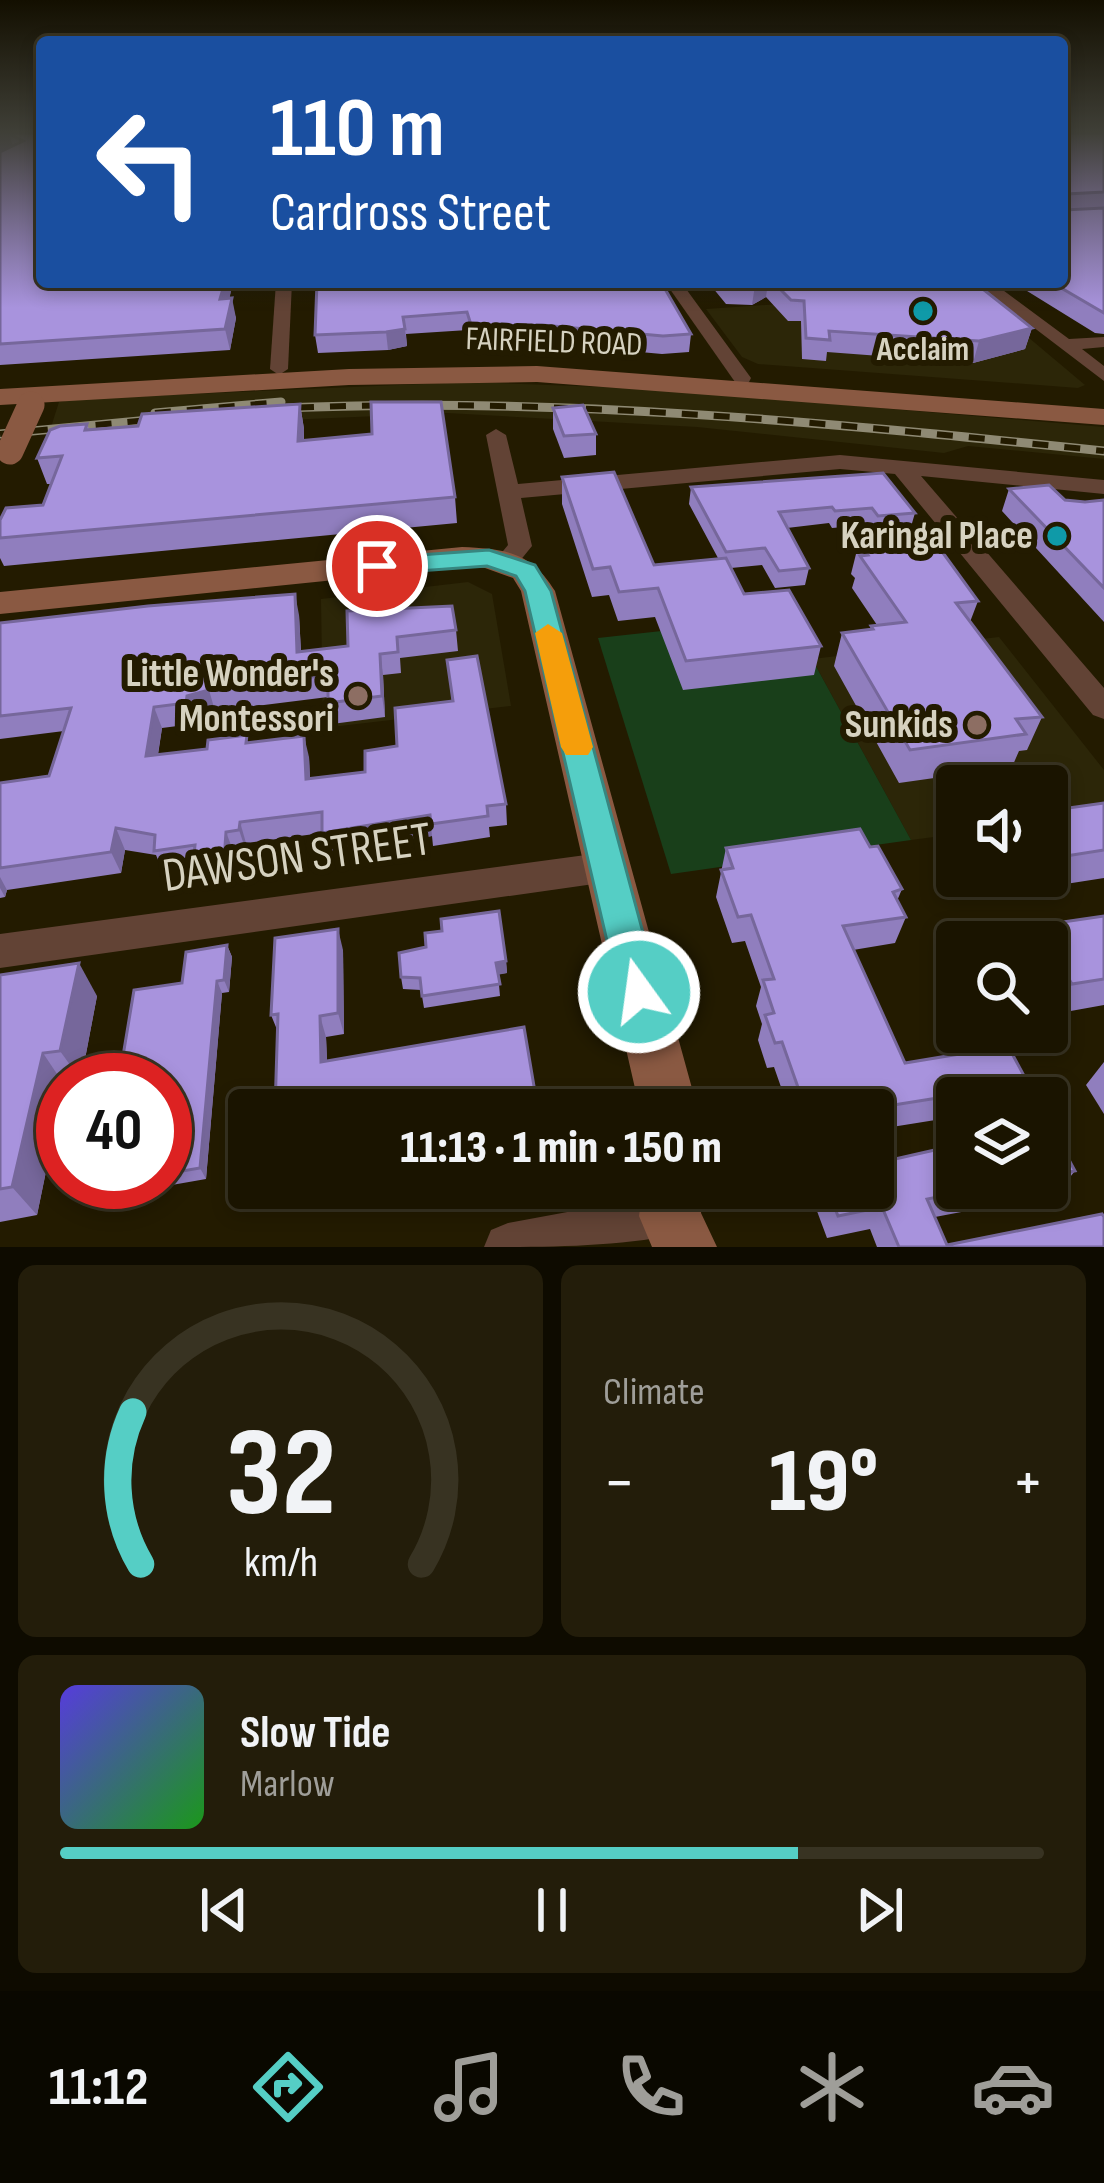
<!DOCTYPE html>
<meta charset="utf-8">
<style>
body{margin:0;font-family:"Sofia Sans Condensed",sans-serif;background:#231d0a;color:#f1f3f6;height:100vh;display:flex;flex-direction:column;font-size:45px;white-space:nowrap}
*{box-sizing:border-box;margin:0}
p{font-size:39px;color:#9f9e99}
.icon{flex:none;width:66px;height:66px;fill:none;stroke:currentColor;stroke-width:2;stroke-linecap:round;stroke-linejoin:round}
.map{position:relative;height:1247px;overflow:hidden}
.side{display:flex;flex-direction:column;gap:18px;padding:18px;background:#0e0b00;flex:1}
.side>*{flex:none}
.top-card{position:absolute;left:36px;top:36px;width:1032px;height:252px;border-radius:12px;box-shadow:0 6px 18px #0003,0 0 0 3px #383322;background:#1a4fa0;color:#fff;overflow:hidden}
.fabs{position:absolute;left:936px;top:765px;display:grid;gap:24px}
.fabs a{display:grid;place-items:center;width:132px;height:132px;border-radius:12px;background:#1a1400;box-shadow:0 6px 18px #0003,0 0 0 3px #383322;font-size:60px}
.speed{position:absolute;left:36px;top:1053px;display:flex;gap:24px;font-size:60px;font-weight:700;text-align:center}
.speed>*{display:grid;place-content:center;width:156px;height:156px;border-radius:50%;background:#1a1400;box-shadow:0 6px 18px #0003,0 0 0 3px #383322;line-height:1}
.speed .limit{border:18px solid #d22;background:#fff;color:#111}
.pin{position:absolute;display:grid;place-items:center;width:102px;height:102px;color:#fff;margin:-51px;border:6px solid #fff;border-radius:50%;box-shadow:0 3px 12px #0007}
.me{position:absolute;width:132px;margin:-66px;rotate:346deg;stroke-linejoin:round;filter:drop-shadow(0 0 9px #0008)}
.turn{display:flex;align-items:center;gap:42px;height:252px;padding:0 36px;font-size:54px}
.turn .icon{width:156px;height:156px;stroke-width:2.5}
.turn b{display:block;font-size:84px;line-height:102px}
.big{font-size:90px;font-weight:800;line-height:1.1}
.side .card{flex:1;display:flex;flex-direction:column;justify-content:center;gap:18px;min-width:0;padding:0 42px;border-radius:18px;background:#231d0a}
.side .dial{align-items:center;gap:0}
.dial svg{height:312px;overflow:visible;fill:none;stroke:#383322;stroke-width:7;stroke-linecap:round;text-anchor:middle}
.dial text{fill:#f1f3f6;stroke:none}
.song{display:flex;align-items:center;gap:36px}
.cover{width:144px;height:144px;border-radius:18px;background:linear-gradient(135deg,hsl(250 70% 55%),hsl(120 70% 35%))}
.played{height:12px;border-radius:6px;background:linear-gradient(90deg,#55cec5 75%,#383322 75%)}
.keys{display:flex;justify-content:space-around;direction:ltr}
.heat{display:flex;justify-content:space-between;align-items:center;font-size:66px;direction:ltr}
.side .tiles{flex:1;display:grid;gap:18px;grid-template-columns:1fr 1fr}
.card:last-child{grid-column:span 2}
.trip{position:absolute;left:228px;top:1089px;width:666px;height:120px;border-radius:12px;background:#1a1400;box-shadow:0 6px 18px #0003,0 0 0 3px #383322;font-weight:800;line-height:120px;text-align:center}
.tab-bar{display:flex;height:192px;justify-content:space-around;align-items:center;background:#0a0800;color:#9f9e99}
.tab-bar .icon{width:84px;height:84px}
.tab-bar .on{color:#55cec5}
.tab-bar b{font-size:54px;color:#f1f3f6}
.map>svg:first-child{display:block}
.built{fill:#2c2608}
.green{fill:#193f1a}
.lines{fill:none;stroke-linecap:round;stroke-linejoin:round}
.street{fill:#624335;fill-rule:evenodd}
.secondary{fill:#8a5942;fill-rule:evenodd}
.rail-casing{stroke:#8f8a74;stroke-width:9}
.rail{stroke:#231b00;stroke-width:6;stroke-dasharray:16;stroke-linecap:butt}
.secondary-bridge{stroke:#8a5942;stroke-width:27}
.wall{fill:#907ebe}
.shaded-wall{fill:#76679b}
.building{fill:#a893dd;stroke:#76679b;stroke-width:3}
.route{fill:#55cec5;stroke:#378680;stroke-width:3}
.slow{fill:#f59e0b}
.culture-dot{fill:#0f9aa8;stroke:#231b00;stroke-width:4.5}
.education-dot{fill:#8d6e63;stroke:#231b00;stroke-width:4.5}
.labels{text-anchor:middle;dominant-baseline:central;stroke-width:12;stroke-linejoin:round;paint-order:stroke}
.far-street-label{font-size:33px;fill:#d6d2c0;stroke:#231b00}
.far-poi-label{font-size:33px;font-weight:bold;fill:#d6d2c0;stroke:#231b00}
.poi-label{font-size:39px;font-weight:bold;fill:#d6d2c0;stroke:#231b00;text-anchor:end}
.near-street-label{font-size:48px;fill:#d6d2c0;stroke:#231b00}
</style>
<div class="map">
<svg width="1104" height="1247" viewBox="0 0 1104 1247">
<rect width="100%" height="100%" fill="#231b00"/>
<g class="built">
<polygon points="840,300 1022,332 1085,385 1078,388 758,364 742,357 706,309"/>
<polygon points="469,382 657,389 1104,427 1104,459 968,446 944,453 697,427 447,413 286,420 45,446 59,402 77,399"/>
<polygon points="468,582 492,594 511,706 323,728 321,599"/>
<polygon points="999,637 1104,770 1104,813 1047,821 1047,786 957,786 957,834 911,840 812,659"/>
</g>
<polygon class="green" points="789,617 911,840 671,874 598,638"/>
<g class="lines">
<g class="street">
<polygon points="276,282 292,282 288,369 279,375 270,369"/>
<polygon points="665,282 681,282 751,378 749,382 735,382"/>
<polygon points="974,282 992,282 1069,339 1104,337 1104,347 1082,349 1104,366 1104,381"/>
<polygon points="496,429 506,435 518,484 840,455 1104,480 1104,494 921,476 1104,688 1104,719 1093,715 895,474 840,469 521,498 532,546 515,567 506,569 494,562 508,545 486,435"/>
<polygon points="608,852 620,857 625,867 620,877 608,882 0,968 0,934"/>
<path d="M670 1193 686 1200 693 1216 686 1232C625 1247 550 1247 484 1247L491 1230 508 1223Z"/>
</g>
<g class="secondary">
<polygon points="537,366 1104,409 1104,425 537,382 349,385 0,405 0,389 349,369"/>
<path d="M462 547C506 549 531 552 555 591L698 1110H640L521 591 513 578 485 568 462 567 0 614V592Z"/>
<polygon points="643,1188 703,1188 701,1213 717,1247 652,1247 639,1216"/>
</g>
<defs>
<g id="rail">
<path d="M266 409C547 395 824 422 1104 451"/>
<polyline points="155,413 281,402"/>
<polyline points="0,434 171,418"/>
</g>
</defs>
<use href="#rail" class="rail-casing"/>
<use href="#rail" class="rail"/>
<polyline class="secondary-bridge" points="10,451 31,405"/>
</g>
<g class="wall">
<polygon points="0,133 42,133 42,282 233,282 229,299 236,318 230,350 0,365"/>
<polygon points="1062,133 1104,133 1104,334 1095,333 1019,286 1006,287 999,282 1062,282"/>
<polygon points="317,282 691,334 689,352 662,354 542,343 473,346 468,330 406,334 407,346 388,350 318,353 315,335"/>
<polygon points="708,282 977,282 977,284 1032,328 1025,349 973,363 827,352 826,361 802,359 801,321 788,321 766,297 752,305 726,304"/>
<polygon points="300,404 304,429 304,440 455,497 457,523 4,566 0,558 0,520 43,505 51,484 47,484 37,458 87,424 89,429 138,426"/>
<polygon points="553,408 596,434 596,455 564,458 553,429"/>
<polygon points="562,477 654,565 718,558 689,504 691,487 915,513 910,530 874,533 868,525 832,528 829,523 787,528 809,568 805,585 775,588 762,565 731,568 744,594 821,646 814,675 683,690 655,617 618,621 609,595 592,597 562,504"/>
<polygon points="1009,489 1065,500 1085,502 1104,500 1104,622 1002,511"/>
<polygon points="859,542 978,601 970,622 1042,717 1027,750 1019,751 1012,767 899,783 834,666 842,633 870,630 871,626 877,625 852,588 855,578 851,574"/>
<polygon points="347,611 456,630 458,651 400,658 401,673 383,675 385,717 332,724 328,697 215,711 194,717 193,724 162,728 158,755 249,742 309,757 310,779 365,772 452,701 447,660 506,804 507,825 489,827 490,837 433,846 432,836 327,854 322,833 246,843 246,851 234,853 231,882 201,886 194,867 163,872 156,855 125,850 121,873 7,890 5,897 0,898 0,783 49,776 64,731 0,739 0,623 299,615 301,651 348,646"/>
<polygon points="1104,803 1104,878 982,897 970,876 1047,876 1047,811"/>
<polygon points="870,847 902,889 897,901 906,917 895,943 853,950 905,1063 1036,1098 957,1098 957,1137 948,1118 873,1130 873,1110 789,1110 774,1067 767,1068 758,1040 762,1024 756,1006 761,987 745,941 732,943 716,897 726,848"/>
<polygon points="1104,916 1104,1005 1054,1014 1047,1003 1047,942 1027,942 1036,926"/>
<polygon points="227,945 232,957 229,992 222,993 206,1179 109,1196 101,1185 102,1182 165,1182 165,1080 182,983"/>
<polygon points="343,950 344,1034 326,1037 327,1061 536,1098 536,1110 275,1110 278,1032 271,1015"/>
<polygon points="506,961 507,973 498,974 500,996 424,1008 421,990 403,989 401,977"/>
<polygon points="0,975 97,996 81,1080 63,1080 63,1089 37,1215 0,1222"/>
<polygon points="1104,1062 1104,1114 1086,1085"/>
<polygon points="1047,1119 1075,1171 1056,1194 935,1217 947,1245 1104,1247 877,1247 870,1229 827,1238 814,1203 813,1195 816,1188 873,1188 882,1162 957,1188 1047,1188"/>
</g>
<g class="shaded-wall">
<polygon points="9,134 14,149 0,155 0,138"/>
<polygon points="225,282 233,282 225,319 220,299"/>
<polygon points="760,282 768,282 766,297 752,305 755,285"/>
<polygon points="232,298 236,318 230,350 225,329"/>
<polygon points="1032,328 1025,349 973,363 979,341"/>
<polygon points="405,329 407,346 388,350 386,332"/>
<polygon points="300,404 304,429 303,466 298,441"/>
<polygon points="295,594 299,615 302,673 297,652"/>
<polygon points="380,654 383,675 385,717 382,696"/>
<polygon points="209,690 215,711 194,717 193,724 186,703 187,696"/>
<polygon points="154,707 162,728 154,778 146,756"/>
<polygon points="304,736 309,757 311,801 306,779"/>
<polygon points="430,815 432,836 327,854 322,833"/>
<polygon points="240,822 246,843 246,851 239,830"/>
<polygon points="116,828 125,850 121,873 111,852"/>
<polygon points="226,832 234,853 231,882 224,861"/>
<polygon points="0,877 7,890 5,897 0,888"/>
<polygon points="338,929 343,950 344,1034 338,1013"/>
<polygon points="227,945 232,957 229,992 224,980"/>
<polygon points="506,961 507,973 497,975 496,963"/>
<polygon points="79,963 97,996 81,1080 60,1051"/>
<polygon points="217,981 222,993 206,1179 200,1168"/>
<polygon points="320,1016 326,1037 328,1082 321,1062"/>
<polygon points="43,1053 63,1083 63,1089 37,1215 12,1187"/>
</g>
<g class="building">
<polygon points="0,133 42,133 42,282 225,282 220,299 232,298 225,329 0,344 0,152 23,141 9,134 0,138"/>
<polygon points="1062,133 1104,133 1104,192 1067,194 1065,210 1104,208 1104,313 1051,282 1062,282"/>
<polygon points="317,282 661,282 691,334 663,336 542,325 472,328 467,312 403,317 405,329 386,332 315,335"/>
<polygon points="727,282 760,282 755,285 729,284"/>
<polygon points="773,282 974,282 1032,328 979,341 829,331 830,340 806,338 804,301 791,300"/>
<polygon points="371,402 441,402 455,497 0,538 0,520 6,508 43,505 62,456 37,458 50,430 60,426 87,424 85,430 138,426 142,414 300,404 298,441 372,434"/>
<polygon points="583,405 596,434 564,436 553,408"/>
<polygon points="614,472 654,565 726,558 744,594 789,590 821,646 686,661 658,588 619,592 610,567 593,569 562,477"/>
<polygon points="883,473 915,513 878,516 872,508 835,511 832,507 779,512 809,568 779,571 765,548 726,552 691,487"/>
<polygon points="1049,485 1065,500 1085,502 1104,500 1104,588 1009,489"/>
<polygon points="930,535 978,601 956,603 1042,717 1016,719 1026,734 910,750 842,633 873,629 871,626 906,622 860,556 868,555 859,542"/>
<polygon points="295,594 297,652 348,646 347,611 452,606 456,630 397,637 398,652 380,654 382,696 328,703 328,675 209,690 187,696 186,703 154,707 146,756 207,749 208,740 247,735 246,743 304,736 306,779 365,772 365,751 397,746 395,708 453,701 447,660 477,656 506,804 487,806 488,816 431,824 430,815 322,833 322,812 240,822 239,830 226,832 224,861 193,865 195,845 154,851 155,835 116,828 111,852 0,868 0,783 49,776 71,708 0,716 0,623 148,606"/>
<polygon points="1104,803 1104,850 1047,859 1047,811"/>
<polygon points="860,829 870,847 878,846 902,889 893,892 906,917 843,926 905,1063 1008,1046 1036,1098 964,1098 963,1094 862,1110 806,1110 782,1042 775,1043 765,1015 774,1013 763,980 774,979 751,915 738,917 721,870 733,868 726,848"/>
<polygon points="499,911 506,961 496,963 500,984 422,996 420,978 401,977 399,953 426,947 425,933 442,931 441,919"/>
<polygon points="1104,916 1104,979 1072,984 1036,926"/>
<polygon points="338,929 338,1013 320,1016 321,1062 524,1027 536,1098 466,1110 275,1110 278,1014 271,1015 275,938"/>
<polygon points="227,945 224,980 217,981 200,1168 165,1174 165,1080 119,1080 134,990 182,983 186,952"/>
<polygon points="79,963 60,1051 43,1053 12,1187 0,1189 0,975"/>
<polygon points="1047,1119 1075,1171 1047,1176"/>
<polygon points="873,1138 882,1162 957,1145 957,1188 983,1188 927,1199 947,1245 1102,1214 1104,1217 1104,1247 899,1247 882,1207 838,1216 827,1188 873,1188"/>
</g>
<linearGradient id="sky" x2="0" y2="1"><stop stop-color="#130f00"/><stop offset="0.43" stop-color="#3f3f37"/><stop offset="1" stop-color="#3f3f37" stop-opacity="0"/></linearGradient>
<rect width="1104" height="308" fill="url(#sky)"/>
<polygon class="route" points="489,550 535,565 551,591 659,992 653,1004 639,1010 625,1004 619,992 525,591 516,576 487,566 377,574 364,566 377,558"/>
<polygon class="slow" points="548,624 562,633 593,747 588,755 566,755 561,747 535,633"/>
<g class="culture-dot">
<circle cx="923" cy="311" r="12"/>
<circle cx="1057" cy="536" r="12"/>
</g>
<g class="education-dot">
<circle cx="358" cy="696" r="12"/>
<circle cx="977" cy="725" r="12"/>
</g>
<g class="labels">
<g class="far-street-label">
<text transform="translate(554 342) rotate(2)">FAIRFIELD ROAD</text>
</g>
<g class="far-poi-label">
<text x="923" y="350">Acclaim</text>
</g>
<g class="poi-label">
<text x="1033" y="536">Karingal Place</text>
<text x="334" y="674">Little Wonder's<tspan x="334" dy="45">Montessori</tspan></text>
<text x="953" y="725">Sunkids</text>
</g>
<g class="near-street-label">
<text transform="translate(297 858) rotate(-8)">DAWSON STREET</text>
</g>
</g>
</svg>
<div class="fabs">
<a><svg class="icon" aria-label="sound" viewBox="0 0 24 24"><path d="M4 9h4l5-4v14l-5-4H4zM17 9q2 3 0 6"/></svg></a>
<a><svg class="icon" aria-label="search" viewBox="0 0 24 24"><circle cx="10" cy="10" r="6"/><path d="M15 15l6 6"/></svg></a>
<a><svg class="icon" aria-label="layers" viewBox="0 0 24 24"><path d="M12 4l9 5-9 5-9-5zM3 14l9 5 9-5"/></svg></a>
</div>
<div class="speed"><div class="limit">40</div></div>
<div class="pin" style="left:377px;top:566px;background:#d93025"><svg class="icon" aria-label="arrive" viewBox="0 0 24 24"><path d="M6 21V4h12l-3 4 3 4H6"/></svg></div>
<svg class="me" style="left:639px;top:992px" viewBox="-20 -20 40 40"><circle r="17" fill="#55cec5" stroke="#fff" stroke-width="3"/><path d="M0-11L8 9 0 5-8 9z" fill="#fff"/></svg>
<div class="trip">11:13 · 1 min · 150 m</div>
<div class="top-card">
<div class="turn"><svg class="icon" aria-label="left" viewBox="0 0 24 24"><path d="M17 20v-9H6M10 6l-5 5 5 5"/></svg><div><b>110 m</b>Cardross Street</div></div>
</div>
</div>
<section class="side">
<div class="tiles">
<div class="card dial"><svg viewBox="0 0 100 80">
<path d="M14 69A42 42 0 1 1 86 69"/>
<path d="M14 69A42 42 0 0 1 12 30" stroke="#55cec5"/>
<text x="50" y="56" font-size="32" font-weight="700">32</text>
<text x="50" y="72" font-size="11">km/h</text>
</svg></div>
<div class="card"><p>Climate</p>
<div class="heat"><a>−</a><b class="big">19°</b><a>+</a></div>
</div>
<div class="card">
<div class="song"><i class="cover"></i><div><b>Slow Tide</b><p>Marlow</p></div></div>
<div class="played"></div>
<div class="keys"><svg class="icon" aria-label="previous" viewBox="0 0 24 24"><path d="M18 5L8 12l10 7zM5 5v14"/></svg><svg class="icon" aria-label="pause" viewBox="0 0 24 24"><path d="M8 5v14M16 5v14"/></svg><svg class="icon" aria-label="next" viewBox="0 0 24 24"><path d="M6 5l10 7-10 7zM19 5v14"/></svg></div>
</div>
</div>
</section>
<nav class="tab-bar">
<b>11:12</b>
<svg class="icon on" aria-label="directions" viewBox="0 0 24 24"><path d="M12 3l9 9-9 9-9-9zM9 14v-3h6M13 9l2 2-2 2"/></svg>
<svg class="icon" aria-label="music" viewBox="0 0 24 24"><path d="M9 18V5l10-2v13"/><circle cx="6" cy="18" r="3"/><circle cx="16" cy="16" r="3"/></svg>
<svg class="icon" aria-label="phone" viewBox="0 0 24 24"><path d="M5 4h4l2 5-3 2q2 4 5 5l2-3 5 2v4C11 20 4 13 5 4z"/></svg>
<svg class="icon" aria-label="climate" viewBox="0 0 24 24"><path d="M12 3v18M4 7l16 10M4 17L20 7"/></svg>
<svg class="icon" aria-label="car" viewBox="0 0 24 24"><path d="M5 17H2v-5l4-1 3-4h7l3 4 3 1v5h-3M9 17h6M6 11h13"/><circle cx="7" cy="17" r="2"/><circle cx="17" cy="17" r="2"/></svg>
</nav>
